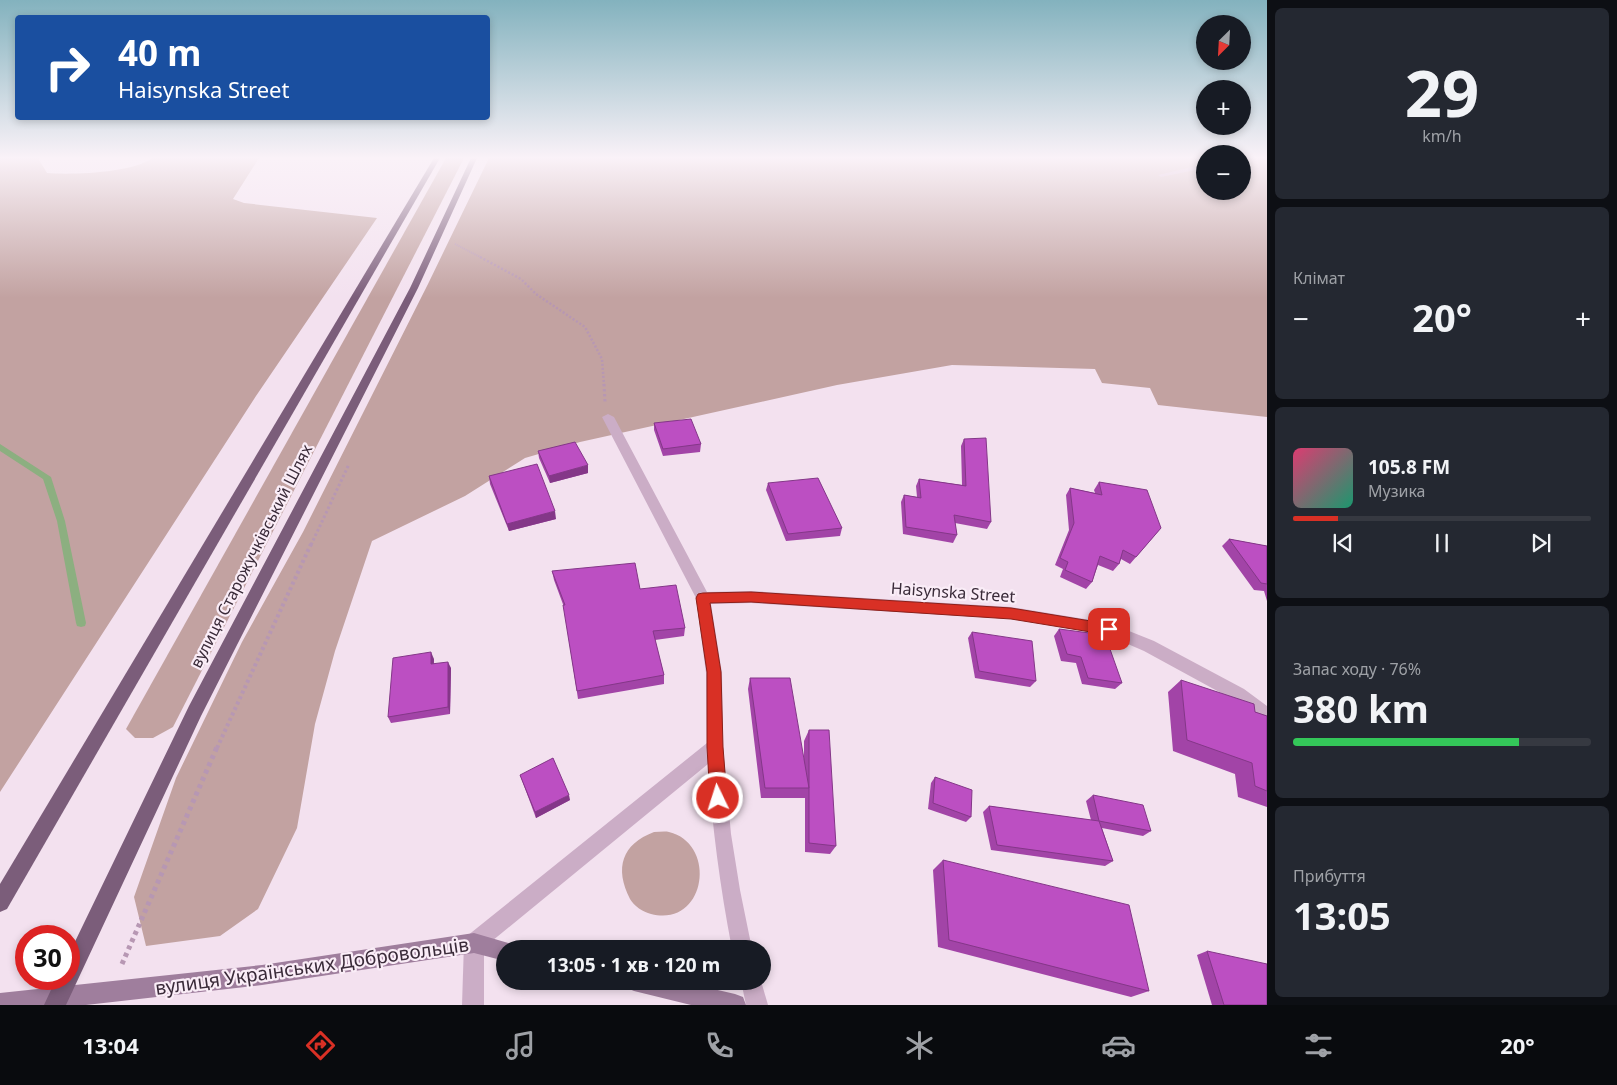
<!DOCTYPE html>
<html lang="uk">
<meta charset="utf-8">
<style>
body{margin:0;font-family:"Noto Sans",sans-serif;background:#242831;color:#f1f3f6;height:100vh;display:flex;flex-direction:column;font-size:19px;white-space:nowrap}
*{box-sizing:border-box;margin:0}
p{font-size:16px;color:#9ea1a6}
.icon{flex:none;width:28px;height:28px;fill:none;stroke:currentColor;stroke-width:2;stroke-linecap:round;stroke-linejoin:round}
.map{position:relative;flex:1;overflow:hidden}
.panel{display:flex;flex-direction:column;gap:8px;padding:8px;background:#0d0f14;width:350px}
.panel>*{flex:none}
.banner{position:absolute;left:15px;top:15px;width:475px;height:105px;border-radius:5px;box-shadow:0 2px 8px #0003;background:#1a4fa0;color:#fff;overflow:hidden}
.needle{width:32px;rotate:204deg}
.buttons{position:absolute;left:1196px;top:15px;display:grid;gap:10px}
.buttons a{display:grid;place-items:center;width:55px;height:55px;border-radius:50%;background:#171b24;box-shadow:0 2px 8px #0003;font-size:25px}
.speed{position:absolute;left:15px;top:925px;display:flex;gap:10px;font-size:25px;font-weight:700;text-align:center}
.speed>*{display:grid;place-content:center;width:65px;height:65px;border-radius:50%;background:#171b24;box-shadow:0 2px 8px #0003;line-height:1}
.speed .limit{border:8px solid #d22;background:#fff;color:#111}
.pin{position:absolute;display:grid;place-items:center;width:42px;height:42px;color:#fff;margin:-21px;border-radius:10px;box-shadow:0 2px 8px #0006}
.me{position:absolute;width:55px;margin:-28px;rotate:356deg;stroke-linejoin:round;filter:drop-shadow(0 0 4px #0008)}
.turn{display:flex;align-items:center;gap:18px;height:105px;padding:0 20px;font-size:22px}
.turn .icon{width:65px;height:65px;stroke-width:2.5}
.turn b{display:block;font-size:35px;line-height:42px}
.big{font-size:38px;font-weight:700;line-height:1.1}
.panel .card{flex:1;display:flex;flex-direction:column;justify-content:center;gap:8px;min-width:0;padding:0 18px;border-radius:8px;background:#242831}
.panel .dial{align-items:center;gap:0}
.dial b{font-size:65px;line-height:1}
.song{display:flex;align-items:center;gap:15px}
.cover{width:60px;height:60px;border-radius:8px;background:linear-gradient(135deg,hsl(340 70% 55%),hsl(160 70% 35%))}
.played{height:5px;border-radius:2px;background:linear-gradient(90deg,#d93025 15%,#363941 15%)}
.keys{display:flex;justify-content:space-around;direction:ltr}
.heat{display:flex;justify-content:space-between;align-items:center;font-size:28px;direction:ltr}
.charge{height:8px;border-radius:4px;background:linear-gradient(90deg,#34c759 76%,#363941 0)}
.trip{position:absolute;left:496px;top:940px;width:275px;height:50px;border-radius:25px;background:#171b24;box-shadow:0 2px 8px #0003;font-weight:700;line-height:50px;text-align:center}
.menu{display:flex;height:80px;justify-content:space-around;align-items:center;background:#090b0e;color:#9ea1a6}
.menu .icon{width:35px;height:35px}
.menu .current{color:#d93025}
.menu b{font-size:22px;color:#f1f3f6}
main{display:flex;flex:1;min-height:0}
.map>svg:first-child{display:block}
.green{fill:#c2a2a1}
.lines{fill:none;stroke-linecap:round;stroke-linejoin:round}
.stream{fill:#8caf80;fill-rule:evenodd}
.path-far4{stroke:#b797b3;stroke-width:2;stroke-dasharray:1 1;stroke-linecap:butt}
.path-far3{stroke:#b797b3;stroke-width:2.5;stroke-dasharray:2 2;stroke-linecap:butt}
.path-far2{stroke:#b797b3;stroke-width:3;stroke-dasharray:2.5 2.5;stroke-linecap:butt}
.path-far1{stroke:#b797b3;stroke-width:4;stroke-dasharray:3 3;stroke-linecap:butt}
.path{stroke:#b797b3;stroke-width:5;stroke-dasharray:4 4;stroke-linecap:butt}
.lane{fill:#cbadc6;fill-rule:evenodd}
.street{fill:#cbadc6;fill-rule:evenodd}
.secondary{fill:#9f7e9d;fill-rule:evenodd}
.primary{fill:#7b5d7a;fill-rule:evenodd}
.wall{fill:#a244a7}
.shaded-wall{fill:#843788}
.building{fill:#bc4fc2;stroke:#843788}
.route{fill:#d93025;stroke:#8d1f18}
.labels{text-anchor:middle;dominant-baseline:central;stroke-width:4.5;stroke-linejoin:round;paint-order:stroke}
.street-label{font-size:16px;fill:#3a2b39;stroke:#faedf7}
.near-street-label{font-size:19px;fill:#3a2b39;stroke:#faedf7}
</style>
<main>
<div class="map">
<svg width="1267" height="1005" viewBox="0 0 1267 1005">
<rect width="100%" height="100%" fill="#f3e1ef"/>
<g class="green">
<path d="M0 158H38L47 173C71 175 133 173 152 158H259L233 199 244 203 377 218 256 396 0 792Z"/>
<polygon points="446,158 464,158 173,727 153,738 135,738 126,729"/>
<polygon points="489,158 1205,158 1205,191 1242,191 1243,158 1267,158 1267,417 1158,405 1150,388 1102,383 1095,369 952,365 837,385 580,442 525,458 465,496 372,541 335,651 315,724 297,828 258,909 220,936 146,946 134,897 176,778 242,642 303,532 428,284"/>
<path d="M654 832C659 832 665 831 669 832 718 844 706 928 651 914 643 912 634 906 630 899 614 868 622 844 654 832Z"/>
</g>
<g class="lines">
<polygon class="stream" points="0,444 51,477 65,521 86,623 85,626 81,627 77,626 76,623 57,521 43,479 0,451"/>
<polyline class="path-far4" points="455,244 482,258"/>
<polyline class="path-far3" points="480,257 521,279 536,294 585,327 602,359 604,385"/>
<g class="path-far2">
<polyline points="604,384 605,402"/>
<polyline points="311,545 349,464"/>
</g>
<polyline class="path-far1" points="217,748 311,544"/>
<polyline class="path" points="122,964 217,747"/>
<g class="lane">
<polygon points="1205,164 1205,168 1161,177 1158,175"/>
<polygon points="474,933 481,936 484,943 484,1005 462,1005 464,943 467,936"/>
</g>
<g class="street">
<path d="M608 414 614 417 707 592 751 591 1011 607 1109 623 1154 641 1244 689 1267 706V723L1232 699 1144 651 1107 635 1011 619 751 603 711 604 722 673 723 747 731 834 740 890 752 949H732C720 887 712 826 708 764L481 950 474 953 467 950 464 943 467 936 707 743 706 673 696 598 602 417Z"/>
<polygon points="741,981 761,981 768,1005 746,1005"/>
</g>
<g class="secondary">
<polygon points="474,933 512,944 514,949 505,949 505,961 474,953 262,985 86,1005 0,1005 0,993 262,965"/>
<polygon points="624,981 679,981 735,994 743,997 746,1005 691,1005 634,991 627,988"/>
</g>
<g class="primary">
<polygon points="434,158 440,158 7,909 0,912 0,884"/>
<polygon points="471,158 477,158 418,288 201,716 66,1005 44,1005 56,979 69,979 69,954 189,706 410,288"/>
</g>
</g>
<g class="wall">
<polygon points="654,423 701,444 700,452 663,456 654,430"/>
<polygon points="964,439 991,522 987,529 955,523 957,535 953,543 903,534 901,502 904,495 917,497 916,486 919,479 962,485 961,446"/>
<polygon points="538,451 588,473 550,483 539,458"/>
<polygon points="489,476 556,519 509,531 490,484"/>
<polygon points="1099,482 1161,528 1130,564 1121,559 1119,564 1113,571 1098,565 1092,582 1086,589 1060,577 1063,569 1055,565 1069,530 1066,495 1070,488 1095,493 1094,490"/>
<polygon points="768,483 842,528 840,536 786,541 766,490"/>
<polygon points="1229,539 1267,546 1267,601 1264,591 1254,590 1222,546"/>
<polygon points="552,571 685,628 684,636 655,640 664,675 664,684 578,699 564,607 554,580"/>
<polygon points="1059,629 1122,683 1115,689 1082,684 1076,663 1061,661 1054,636"/>
<polygon points="972,632 1036,681 1030,687 975,678 968,638"/>
<polygon points="434,659 434,664 451,668 450,714 391,723 388,717"/>
<polygon points="750,678 804,762 804,741 809,730 836,846 830,854 805,852 805,798 761,798 748,689"/>
<polygon points="1181,680 1255,712 1267,716 1267,807 1238,797 1235,774 1173,751 1168,692"/>
<polygon points="520,775 570,800 536,818"/>
<polygon points="935,777 971,817 966,822 928,809 931,783"/>
<polygon points="1093,795 1151,831 1143,836 1102,828 1113,861 1105,866 991,850 983,812 989,806 1091,820 1086,801"/>
<polygon points="943,860 1149,991 1131,997 938,947 933,870"/>
<polygon points="1207,951 1267,1005 1212,1005 1197,955"/>
</g>
<g class="shaded-wall">
<polygon points="588,465 588,473 550,483 549,476"/>
<polygon points="555,511 556,519 509,531 507,524"/>
<polygon points="431,652 434,659 433,671 431,664"/>
<polygon points="448,662 451,668 450,714 448,707"/>
<polygon points="569,795 570,800 536,818 535,812"/>
</g>
<g class="building">
<polygon points="691,419 701,444 663,449 654,423"/>
<polygon points="986,438 991,522 954,515 957,535 906,527 904,495 921,498 919,479 966,486 964,439"/>
<polygon points="575,442 588,465 549,476 538,451"/>
<polygon points="537,464 555,511 507,524 489,476"/>
<polygon points="818,478 842,528 788,534 768,483"/>
<polygon points="1099,482 1147,490 1161,528 1136,557 1123,550 1119,564 1100,556 1092,582 1065,570 1068,562 1060,558 1074,523 1070,488 1102,495"/>
<polygon points="1229,539 1267,546 1267,584 1261,583"/>
<polygon points="635,563 640,589 676,585 685,628 653,631 664,675 577,691 563,605 565,605 552,571"/>
<polygon points="1059,629 1105,635 1122,683 1088,678 1081,657 1067,654"/>
<polygon points="972,632 1032,641 1036,681 979,671"/>
<polygon points="431,652 431,664 448,662 448,707 388,717 393,658"/>
<polygon points="750,678 790,678 809,788 809,730 829,730 836,846 809,843 809,788 765,788"/>
<polygon points="1181,680 1254,704 1255,712 1267,716 1267,791 1255,786 1252,763 1187,740"/>
<polygon points="553,758 569,795 535,812 520,775"/>
<polygon points="935,777 972,790 971,817 933,803"/>
<polygon points="1093,795 1143,805 1151,831 1099,821"/>
<polygon points="989,806 1099,821 1113,861 997,845"/>
<polygon points="943,860 1129,905 1149,991 949,940"/>
<polygon points="1207,951 1267,964 1267,1005 1224,1005"/>
</g>
<linearGradient id="sky" x2="0" y2="1"><stop stop-color="#83b2be"/><stop offset="0.53" stop-color="#faf2f8"/><stop offset="1" stop-color="#faf2f8" stop-opacity="0"/></linearGradient>
<rect width="1267" height="298" fill="url(#sky)"/>
<polygon class="route" points="751,592 1011,608 1109,624 1113,625 1115,629 1113,633 1109,635 1011,619 751,602 710,603 721,672 723,747 727,798 724,803 718,806 713,803 710,798 707,747 707,672 696,598 698,594 703,593"/>
<g class="labels">
<g class="street-label">
<text transform="translate(251 556) rotate(-63)">вулиця Старожучківський Шлях</text>
<text transform="translate(953 592) rotate(4)">Haisynska Street</text>
</g>
<g class="near-street-label">
<text transform="translate(312 966) rotate(-8)">вулиця Українських Добровольців</text>
</g>
</g>
</svg>
<div class="buttons">
<a><svg class="needle" viewBox="-14 -14 28 28"><path d="M0-13l5 13h-10z" fill="#e53935"/><path d="M0 13l5-13h-10z" fill="#9ea1a6"/></svg></a>
<a>+</a>
<a>−</a>
</div>
<div class="speed"><div class="limit">30</div></div>
<div class="pin" style="left:1109px;top:629px;background:#d93025"><svg class="icon" aria-label="arrive" viewBox="0 0 24 24"><path d="M6 21V4h12l-3 4 3 4H6"/></svg></div>
<svg class="me" style="left:718px;top:798px" viewBox="-20 -20 40 40"><circle r="17" fill="#d93025" stroke="#fff" stroke-width="3"/><path d="M0-11L8 9 0 5-8 9z" fill="#fff"/></svg>
<div class="trip">13:05 · 1 хв · 120 m</div>
<div class="banner">
<div class="turn"><svg class="icon" aria-label="right" viewBox="0 0 24 24"><path d="M7 20v-9h11M14 6l5 5-5 5"/></svg><div><b>40 m</b>Haisynska Street</div></div>
</div>
</div>
<section class="panel">
<div class="card dial"><b>29</b><p>km/h</p></div>
<div class="card"><p>Клімат</p>
<div class="heat"><a>−</a><b class="big">20°</b><a>+</a></div>
</div>
<div class="card">
<div class="song"><i class="cover"></i><div><b>105.8 FM</b><p>Музика</p></div></div>
<div class="played"></div>
<div class="keys"><svg class="icon" aria-label="previous" viewBox="0 0 24 24"><path d="M18 5L8 12l10 7zM5 5v14"/></svg><svg class="icon" aria-label="pause" viewBox="0 0 24 24"><path d="M8 5v14M16 5v14"/></svg><svg class="icon" aria-label="next" viewBox="0 0 24 24"><path d="M6 5l10 7-10 7zM19 5v14"/></svg></div>
</div>
<div class="card"><p>Запас ходу · 76%</p><b class="big">380 km</b><div class="charge"></div></div>
<div class="card"><p>Прибуття</p><b class="big">13:05</b></div>
</section>
</main>
<nav class="menu">
<b>13:04</b>
<svg class="icon current" aria-label="directions" viewBox="0 0 24 24"><path d="M12 3l9 9-9 9-9-9zM9 14v-3h6M13 9l2 2-2 2"/></svg>
<svg class="icon" aria-label="music" viewBox="0 0 24 24"><path d="M9 18V5l10-2v13"/><circle cx="6" cy="18" r="3"/><circle cx="16" cy="16" r="3"/></svg>
<svg class="icon" aria-label="phone" viewBox="0 0 24 24"><path d="M5 4h4l2 5-3 2q2 4 5 5l2-3 5 2v4C11 20 4 13 5 4z"/></svg>
<svg class="icon" aria-label="climate" viewBox="0 0 24 24"><path d="M12 3v18M4 7l16 10M4 17L20 7"/></svg>
<svg class="icon" aria-label="car" viewBox="0 0 24 24"><path d="M5 17H2v-5l4-1 3-4h7l3 4 3 1v5h-3M9 17h6M6 11h13"/><circle cx="7" cy="17" r="2"/><circle cx="17" cy="17" r="2"/></svg>
<svg class="icon" aria-label="filters" viewBox="0 0 24 24"><path d="M4 7h16M4 17h16"/><circle cx="9" cy="7" r="2"/><circle cx="15" cy="17" r="2"/></svg>
<b>20°</b>
</nav>
